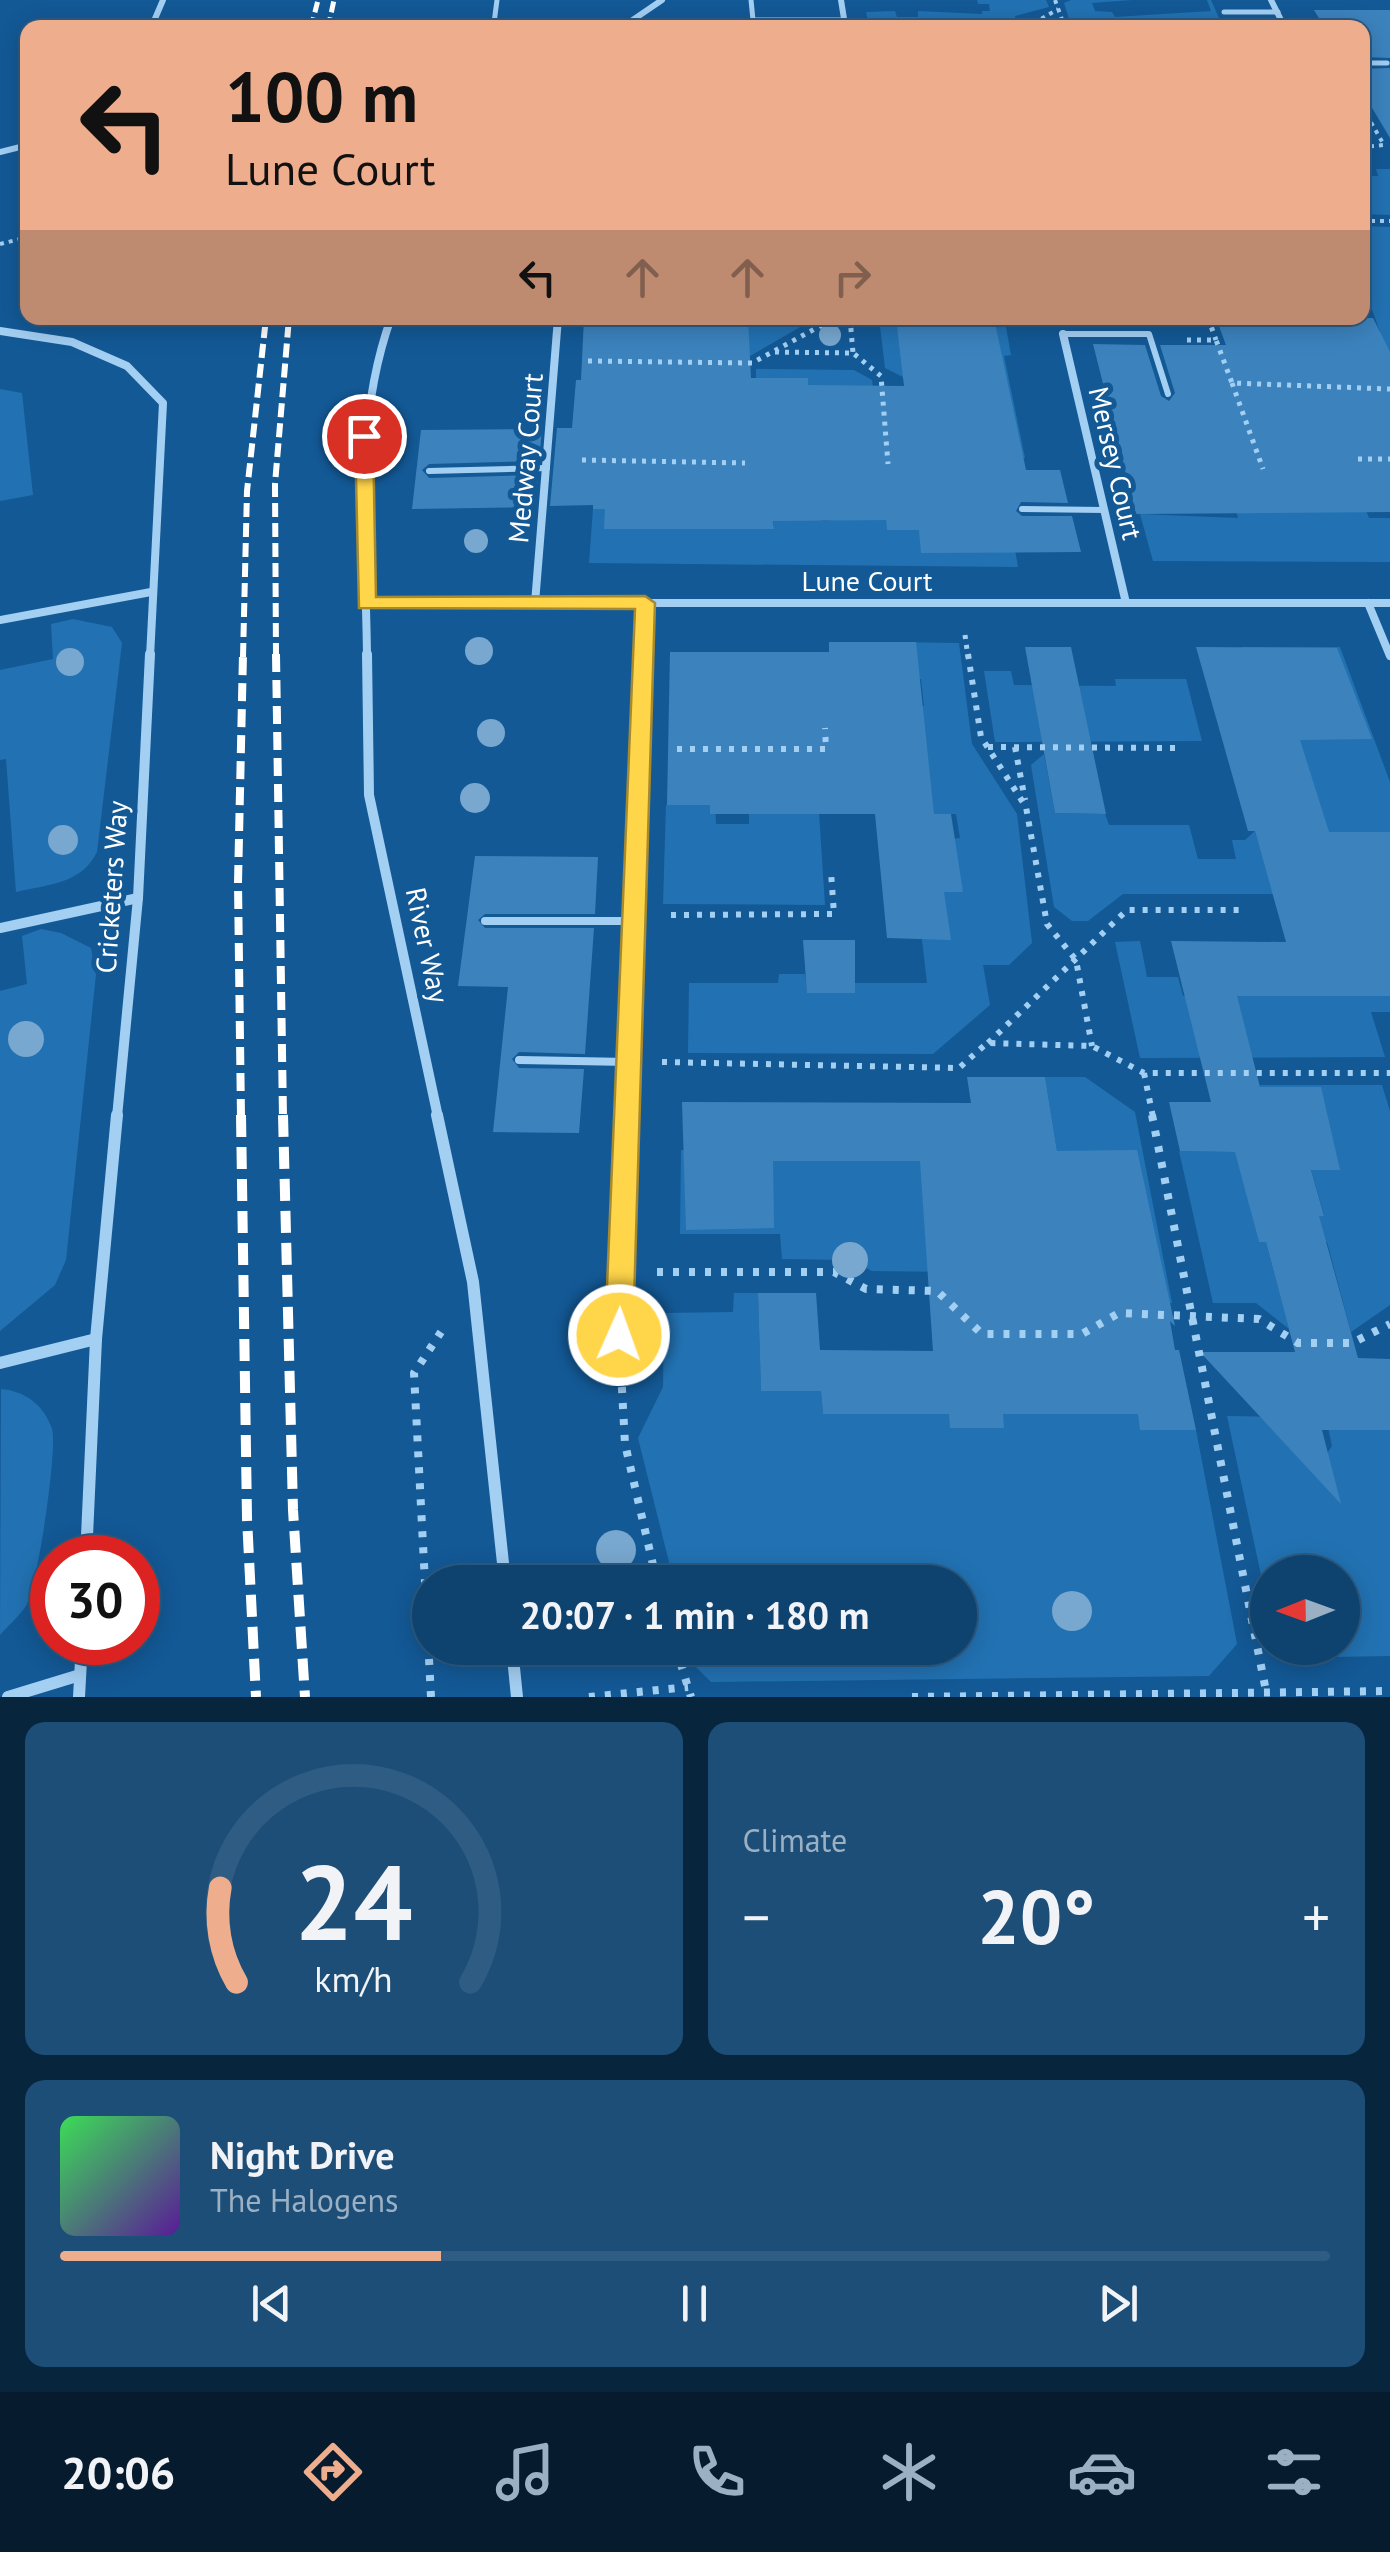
<!DOCTYPE html>
<meta charset="utf-8">
<style>
body{margin:0;font-family:"PT Sans",sans-serif;background:#1c4e78;color:#f1f3f6;height:100vh;display:flex;flex-direction:column;font-size:38px;white-space:nowrap}
*{box-sizing:border-box;margin:0}
p{font-size:32px;color:#9bb0c3}
.icon{flex:none;width:55px;height:55px;fill:none;stroke:currentColor;stroke-width:2;stroke-linecap:round;stroke-linejoin:round}
.map{position:relative;height:1697px;overflow:hidden}
.panel{display:flex;flex-direction:column;gap:25px;padding:25px;background:#08253e;flex:1}
.panel>*{flex:none}
.guide{position:absolute;left:20px;top:20px;width:1350px;height:305px;border-radius:20px;box-shadow:0 5px 25px #0003,0 0 0 2px #2e5c83;background:#eead8d;color:#111;overflow:hidden}
.needle{width:65px;rotate:269deg}
.controls{position:absolute;left:1250px;top:1555px;display:grid;gap:20px}
.controls a{display:grid;place-items:center;width:110px;height:110px;border-radius:50%;background:#0e4370;box-shadow:0 5px 25px #0003,0 0 0 2px #2e5c83;font-size:50px}
.speed{position:absolute;left:30px;top:1535px;display:flex;gap:20px;font-size:50px;font-weight:700;text-align:center}
.speed>*{display:grid;place-content:center;width:130px;height:130px;border-radius:50%;background:#0e4370;box-shadow:0 5px 25px #0003,0 0 0 2px #2e5c83;line-height:1}
.speed .limit{border:15px solid #d22;background:#fff;color:#111}
.pin{position:absolute;display:grid;place-items:center;width:85px;height:85px;color:#fff;margin:-42px;border:5px solid #fff;border-radius:50%;box-shadow:0 2px 10px #0007}
.me{position:absolute;width:110px;margin:-55px;rotate:2deg;stroke-linejoin:round;filter:drop-shadow(0 0 8px #0008)}
.turn{display:flex;align-items:center;gap:35px;height:210px;padding:0 40px;font-size:45px}
.turn .icon{width:130px;height:130px;stroke-width:2.5}
.turn b{display:block;font-size:70px;line-height:85px}
.lanes{display:flex;align-items:center;height:95px;padding:0 40px;background:#0003;justify-content:center;gap:50px;direction:ltr}
.lanes .off{opacity:.35}
.big{font-size:75px;font-weight:700;line-height:1.1}
.panel .card{flex:1;display:flex;flex-direction:column;justify-content:center;gap:15px;min-width:0;padding:0 35px;border-radius:20px;background:#1c4e78}
.panel .dial{align-items:center;gap:0}
.dial svg{height:260px;overflow:visible;fill:none;stroke:#2e5c83;stroke-width:7;stroke-linecap:round;text-anchor:middle}
.dial text{fill:#f1f3f6;stroke:none}
.song{display:flex;align-items:center;gap:30px}
.cover{width:120px;height:120px;border-radius:15px;background:linear-gradient(135deg,hsl(130 70% 55%),hsl(270 70% 35%))}
.played{height:10px;border-radius:5px;background:linear-gradient(90deg,#eead8d 30%,#2e5c83 30%)}
.keys{display:flex;justify-content:space-around;direction:ltr}
.heat{display:flex;justify-content:space-between;align-items:center;font-size:55px;direction:ltr}
.panel .tiles{flex:1;display:grid;gap:25px;grid-template-columns:1fr 1fr}
.card:last-child{grid-column:span 2}
.trip{position:absolute;left:412px;top:1565px;width:565px;height:100px;border-radius:50px;background:#0e4370;box-shadow:0 5px 25px #0003,0 0 0 2px #2e5c83;font-weight:700;line-height:100px;text-align:center}
.tabs{display:flex;height:160px;justify-content:space-around;align-items:center;background:#061b2d;color:#9bb0c3}
.tabs .icon{width:70px;height:70px}
.tabs .active{color:#eead8d}
.tabs b{font-size:45px;color:#f1f3f6}
.map>svg:first-child{display:block}
.green{fill:#2272b3}
.building{fill:#3c83be}
.lines{fill:none;stroke-linecap:round;stroke-linejoin:round}
.path-far3{stroke:#a3cff3;stroke-width:4;stroke-dasharray:4 5;stroke-linecap:butt}
.path-far2{stroke:#a3cff3;stroke-width:5;stroke-dasharray:4 6;stroke-linecap:butt}
.path-far1{stroke:#a3cff3;stroke-width:6;stroke-dasharray:5 8;stroke-linecap:butt}
.path{stroke:#a3cff3;stroke-width:8;stroke-dasharray:6 10;stroke-linecap:butt}
.service-far2{stroke:#a3cff3;stroke-width:5}
.service-far1{stroke:#a3cff3;stroke-width:6}
.service{stroke:#a3cff3;stroke-width:8}
.minor-far3{stroke:#a3cff3;stroke-width:6}
.minor-far2{stroke:#a3cff3;stroke-width:8}
.minor-far1{stroke:#a3cff3;stroke-width:10}
.minor{stroke:#a3cff3;stroke-width:12}
.rail-far3{stroke:#fff;stroke-width:5;stroke-dasharray:11 5;stroke-linecap:butt}
.rail-far2{stroke:#fff;stroke-width:6;stroke-dasharray:14 6;stroke-linecap:butt}
.rail-far1{stroke:#fff;stroke-width:8;stroke-dasharray:18 8;stroke-linecap:butt}
.rail{stroke:#fff;stroke-width:10;stroke-dasharray:22 10;stroke-linecap:butt}
.tree{fill:#78a7cf}
.route{fill:#ffd54a;stroke:#a68a30;stroke-width:2.5}
.labels{text-anchor:middle;dominant-baseline:central;stroke-width:10;stroke-linejoin:round;paint-order:stroke}
.street-label{font-size:28px;fill:#fff;stroke:#135996}
</style>
<div class="map">
<svg width="1390" height="1697" viewBox="0 0 1390 1697">
<rect width="100%" height="100%" fill="#135996"/>
<g class="green">
<polygon points="977,0 1046,0 1049,7 1015,16 1017,23 1007,27 869,27 866,12 895,11 897,17 918,17 918,11 982,14 982,11 990,11 989,4 978,4"/>
<polygon points="1071,0 1132,0 1092,3 1095,11 1112,12 1115,17 1211,11 1207,0 1211,0 1223,27 1091,27 1069,19 1064,3"/>
<polygon points="1376,169 1390,169 1390,215 1363,214 1363,176 1378,176"/>
<polygon points="1363,226 1390,227 1390,382 1237,377 1220,327 1380,332 1363,284"/>
<polygon points="748,318 816,318 750,356 709,356 748,335"/>
<polygon points="879,318 896,318 898,330 1006,327 1011,355 1004,356 1025,458 999,458 1018,567 589,563 593,509 632,509 774,528 772,507 823,521 886,516 887,530 916,530 907,379 885,368"/>
<polygon points="756,369 854,370 872,380 876,416 756,380"/>
<polygon points="0,389 22,393 33,495 0,501"/>
<polygon points="1364,505 1369,518 1390,518 1390,562 1153,561 1140,514 1238,518 1235,506"/>
<path d="M73 619 112 627 122 643 97 852C81 884 50 884 16 892L6 759 0 760V670L53 659 51 624Z"/>
<polygon points="892,642 959,643 972,744 1017,814 1032,943 1009,965 983,965 990,1005 933,1054 688,1053 689,983 778,983 779,974 805,974 808,993 854,993 855,983 927,983 920,923 939,892 963,892 950,839 960,838 956,814 913,814 901,706 924,706 921,679 896,678"/>
<polygon points="1242,647 1340,647 1390,782 1390,1012 1371,1012 1385,1057 1140,1058 1115,942 1140,941 1147,977 1178,977 1183,996 1325,995"/>
<polygon points="984,671 1011,671 1014,685 1116,686 1115,679 1186,679 1202,741 995,742"/>
<polygon points="1044,754 1055,813 1105,814 1109,825 1189,825 1198,859 1236,859 1232,840 1245,840 1255,831 1273,894 1123,894 1088,921 1072,921 1054,907 1031,765"/>
<polygon points="666,805 715,805 716,824 749,824 749,813 819,813 825,905 663,904"/>
<polygon points="41,929 61,933 91,948 96,974 66,1260 55,1285 0,1331 0,991 27,984 22,936"/>
<polygon points="1045,1077 1085,1077 1135,1112 1172,1303 1110,1303 1060,1170"/>
<polygon points="1260,1085 1382,1085 1390,1111 1390,1305 1351,1332 1327,1242 1305,1242 1299,1216 1324,1215 1306,1152 1277,1152"/>
<polygon points="681,1150 777,1150 811,1161 944,1154 958,1272 872,1271 850,1260 782,1259 780,1234 680,1234"/>
<polygon points="1179,1151 1246,1152 1251,1211 1259,1242 1266,1242 1289,1329 1256,1303 1213,1303"/>
<polygon points="734,1293 758,1293 761,1391 821,1391 823,1414 916,1414 915,1399 1003,1428 1003,1414 1101,1414 1136,1400 1141,1430 1196,1430 1237,1644 1209,1676 711,1682 695,1666 690,1648 960,1648 960,1582 674,1582 638,1438 663,1387 664,1313 733,1312"/>
<path d="M1 1389C25 1391 44 1405 52 1429 58 1449 37 1588 26 1606 19 1616 8 1626 0 1635Z"/>
<polygon points="1323,1404 1390,1430 1390,1656 1332,1657 1321,1648 1342,1648 1342,1572 1268,1572 1267,1603 1227,1416 1282,1417 1322,1461 1332,1446"/>
</g>
<g class="building">
<polygon points="1314,10 1390,10 1390,58 1362,57 1362,28 1325,28"/>
<polygon points="1390,68 1390,138 1362,91 1362,69"/>
<polygon points="584,318 748,318 751,378 808,378 808,385 904,386 896,318 994,318 1026,470 1060,470 1068,503 1021,502 1016,511 1022,516 1072,516 1081,552 921,553 919,530 887,530 886,520 773,521 774,529 604,529 605,509 593,509 593,505 550,506 557,428 572,428 576,380 581,380"/>
<polygon points="1216,318 1373,318 1390,352 1390,512 1136,514 1093,344 1145,345 1161,396 1169,401 1175,393 1160,345 1226,345"/>
<polygon points="542,429 539,461 429,464 422,470 429,478 538,475 535,507 412,509 421,430"/>
<polygon points="829,642 916,642 934,814 951,814 963,892 944,892 951,940 887,938 875,814 710,814 710,805 667,805 670,652 829,652"/>
<polygon points="1025,647 1071,647 1106,814 1055,813"/>
<polygon points="1196,647 1337,648 1372,739 1300,740 1329,832 1390,832 1390,996 1237,996 1260,1087 1321,1087 1340,1170 1311,1170 1324,1216 1319,1216 1358,1358 1390,1359 1390,1430 1322,1430 1341,1504 1200,1352 1295,1352 1266,1242 1259,1242 1235,1152 1180,1151 1169,1102 1211,1102 1171,941 1286,942 1255,831 1248,831"/>
<polygon points="475,856 598,857 595,914 485,914 478,920 485,928 594,928 585,1054 519,1052 512,1059 519,1068 584,1069 579,1133 493,1132 508,987 458,986"/>
<polygon points="803,940 855,940 855,993 807,993"/>
<polygon points="967,1077 1045,1077 1057,1151 1137,1150 1175,1326 1170,1321 1175,1350 1179,1350 1196,1430 1140,1430 1138,1414 1003,1414 1004,1428 950,1428 949,1414 823,1414 821,1391 761,1391 758,1293 816,1293 820,1350 933,1351 920,1161 773,1161 774,1228 686,1230 682,1102 971,1103"/>
</g>
<g class="lines">
<g class="path-far3">
<polyline points="1055,0 1065,28"/>
<polyline points="1026,28 1058,9"/>
<polyline points="1362,107 1384,145 1362,147"/>
<polyline points="1362,221 1390,221"/>
<polyline points="0,244 28,237"/>
</g>
<g class="path-far2">
<polyline points="850,318 853,353"/>
<polyline points="1015,318 1033,326"/>
<polyline points="1176,318 1208,318"/>
<polyline points="1208,318 1216,340"/>
<polyline points="1187,340 1216,340 1232,383 1390,389"/>
<polyline points="775,352 853,353 881,376 888,464"/>
<polyline points="588,361 752,363 835,318"/>
<polyline points="1232,383 1263,469"/>
<polyline points="1358,459 1390,459"/>
<polyline points="582,460 745,463"/>
<polyline points="965,635 968,657"/>
</g>
<g class="path-far1">
<polyline points="968,654 981,737 1026,807 1047,924 1076,960 1092,1046"/>
<polyline points="988,747 1181,748"/>
<polyline points="1015,747 1025,800"/>
<polyline points="677,749 826,749 825,728"/>
<polyline points="671,915 834,914 831,872"/>
<polyline points="988,1043 1127,910 1241,910"/>
<polyline points="662,1062 959,1068 987,1043 1092,1046 1144,1073 1390,1073"/>
<polyline points="1144,1073 1153,1117"/>
</g>
<g class="path">
<polyline points="1152,1115 1266,1691"/>
<polyline points="657,1272 834,1272 866,1289 937,1291 982,1334 1082,1334 1119,1313 1259,1319 1298,1343 1352,1343 1390,1324"/>
<polyline points="621,1371 625,1444 657,1582"/>
<polyline points="676,1648 691,1697"/>
<polyline points="431,1697 414,1373 441,1332"/>
<polyline points="589,1697 688,1687"/>
<polyline points="912,1697 1390,1691"/>
</g>
<g class="service-far2">
<polyline points="751,0 753,20 844,20"/>
<polyline points="1224,12 1278,12"/>
<polyline points="494,23 497,0"/>
<polyline points="1362,63 1387,63"/>
</g>
<g class="service-far1">
<polyline points="1063,334 1149,334 1168,394"/>
<polyline points="429,471 547,468"/>
<polyline points="1022,509 1104,510"/>
</g>
<g class="service">
<polyline points="485,921 633,921"/>
<polyline points="519,1060 629,1062"/>
</g>
<g class="minor-far3">
<polyline points="841,0 845,25"/>
<polyline points="1271,0 1285,28"/>
<polyline points="151,28 163,0"/>
<polyline points="621,28 662,0"/>
<polyline points="0,152 28,145"/>
</g>
<g class="minor-far2">
<polyline points="0,331 72,342 127,366 163,403 150,657"/>
<polyline points="1063,334 1126,603"/>
<polyline points="366,603 1390,603"/>
<polyline points="535,603 558,318"/>
<polyline points="1368,603 1390,656"/>
<polyline points="0,620 151,592"/>
<path d="M367 657C366 543 352 426 391 318"/>
<polyline points="643,657 645,603"/>
</g>
<g class="minor-far1">
<polyline points="367,654 369,795 438,1117"/>
<polyline points="0,928 138,898"/>
<polyline points="117,1117 138,898 150,654"/>
<polyline points="627,1117 643,654"/>
</g>
<g class="minor">
<polyline points="437,1115 473,1282 505,1582"/>
<polyline points="619,1335 627,1115"/>
<polyline points="0,1363 96,1339"/>
<polyline points="86,1558 96,1339 117,1115"/>
<polyline points="512,1648 517,1697"/>
<polyline points="8,1697 80,1675"/>
<polyline points="79,1697 82,1642"/>
</g>
<g class="rail-far3">
<polyline points="311,28 318,0"/>
<polyline points="328,28 334,0"/>
</g>
<g class="rail-far2">
<polyline points="243,657 247,491 266,318"/>
<polyline points="276,657 275,484 289,318"/>
</g>
<g class="rail-far1">
<polyline points="276,654 283,1117"/>
<polyline points="241,1117 238,883 243,654"/>
</g>
<g class="rail">
<polyline points="241,1115 247,1518 256,1697"/>
<polyline points="283,1115 293,1510 305,1697"/>
</g>
</g>
<g class="tree">
<circle cx="830" cy="335" r="11"/>
<circle cx="476" cy="541" r="12"/>
<circle cx="479" cy="651" r="14"/>
<circle cx="70" cy="662" r="14"/>
<circle cx="491" cy="733" r="14"/>
<circle cx="475" cy="798" r="15"/>
<circle cx="63" cy="840" r="15"/>
<circle cx="26" cy="1039" r="18"/>
<circle cx="850" cy="1260" r="18"/>
<circle cx="616" cy="1550" r="20"/>
<circle cx="1072" cy="1611" r="20"/>
</g>
<polygon class="route" points="364,430 373,436 376,597 645,596 655,603 633,1335 629,1345 619,1348 609,1345 605,1335 635,609 359,608 355,436"/>
<g class="labels">
<g class="street-label">
<text transform="translate(525 458) rotate(-85)">Medway Court</text>
<text transform="translate(1116 463) rotate(77)">Mersey Court</text>
<text x="867" y="580">Lune Court</text>
<text transform="translate(111 887) rotate(-86)">Cricketers Way</text>
<text transform="translate(428 945) rotate(78)">River Way</text>
</g>
</g>
</svg>
<div class="controls">
<a><svg class="needle" viewBox="-14 -14 28 28"><path d="M0-13l5 13h-10z" fill="#e53935"/><path d="M0 13l5-13h-10z" fill="#9bb0c3"/></svg></a>
</div>
<div class="speed"><div class="limit">30</div></div>
<div class="pin" style="left:364px;top:436px;background:#d93025"><svg class="icon" aria-label="arrive" viewBox="0 0 24 24"><path d="M6 21V4h12l-3 4 3 4H6"/></svg></div>
<svg class="me" style="left:619px;top:1335px" viewBox="-20 -20 40 40"><circle r="17" fill="#ffd54a" stroke="#fff" stroke-width="3"/><path d="M0-11L8 9 0 5-8 9z" fill="#fff"/></svg>
<div class="trip">20:07 · 1 min · 180 m</div>
<div class="guide">
<div class="turn"><svg class="icon" aria-label="left" viewBox="0 0 24 24"><path d="M17 20v-9H6M10 6l-5 5 5 5"/></svg><div><b>100 m</b>Lune Court</div></div>
<div class="lanes"><svg class="icon" aria-label="left" viewBox="0 0 24 24"><path d="M17 20v-9H6M10 6l-5 5 5 5"/></svg><svg class="icon off" aria-label="ahead" viewBox="0 0 24 24"><path d="M12 20V5M6 11l6-6 6 6"/></svg><svg class="icon off" aria-label="ahead" viewBox="0 0 24 24"><path d="M12 20V5M6 11l6-6 6 6"/></svg><svg class="icon off" aria-label="right" viewBox="0 0 24 24"><path d="M7 20v-9h11M14 6l5 5-5 5"/></svg></div>
</div>
</div>
<section class="panel">
<div class="tiles">
<div class="card dial"><svg viewBox="0 0 100 80">
<path d="M14 69A42 42 0 1 1 86 69"/>
<path d="M14 69A42 42 0 0 1 9 40" stroke="#eead8d"/>
<text x="50" y="56" font-size="32" font-weight="700">24</text>
<text x="50" y="72" font-size="11">km/h</text>
</svg></div>
<div class="card"><p>Climate</p>
<div class="heat"><a>−</a><b class="big">20°</b><a>+</a></div>
</div>
<div class="card">
<div class="song"><i class="cover"></i><div><b>Night Drive</b><p>The Halogens</p></div></div>
<div class="played"></div>
<div class="keys"><svg class="icon" aria-label="previous" viewBox="0 0 24 24"><path d="M18 5L8 12l10 7zM5 5v14"/></svg><svg class="icon" aria-label="pause" viewBox="0 0 24 24"><path d="M8 5v14M16 5v14"/></svg><svg class="icon" aria-label="next" viewBox="0 0 24 24"><path d="M6 5l10 7-10 7zM19 5v14"/></svg></div>
</div>
</div>
</section>
<nav class="tabs">
<b>20:06</b>
<svg class="icon active" aria-label="directions" viewBox="0 0 24 24"><path d="M12 3l9 9-9 9-9-9zM9 14v-3h6M13 9l2 2-2 2"/></svg>
<svg class="icon" aria-label="music" viewBox="0 0 24 24"><path d="M9 18V5l10-2v13"/><circle cx="6" cy="18" r="3"/><circle cx="16" cy="16" r="3"/></svg>
<svg class="icon" aria-label="phone" viewBox="0 0 24 24"><path d="M5 4h4l2 5-3 2q2 4 5 5l2-3 5 2v4C11 20 4 13 5 4z"/></svg>
<svg class="icon" aria-label="climate" viewBox="0 0 24 24"><path d="M12 3v18M4 7l16 10M4 17L20 7"/></svg>
<svg class="icon" aria-label="car" viewBox="0 0 24 24"><path d="M5 17H2v-5l4-1 3-4h7l3 4 3 1v5h-3M9 17h6M6 11h13"/><circle cx="7" cy="17" r="2"/><circle cx="17" cy="17" r="2"/></svg>
<svg class="icon" aria-label="filters" viewBox="0 0 24 24"><path d="M4 7h16M4 17h16"/><circle cx="9" cy="7" r="2"/><circle cx="15" cy="17" r="2"/></svg>
</nav>
